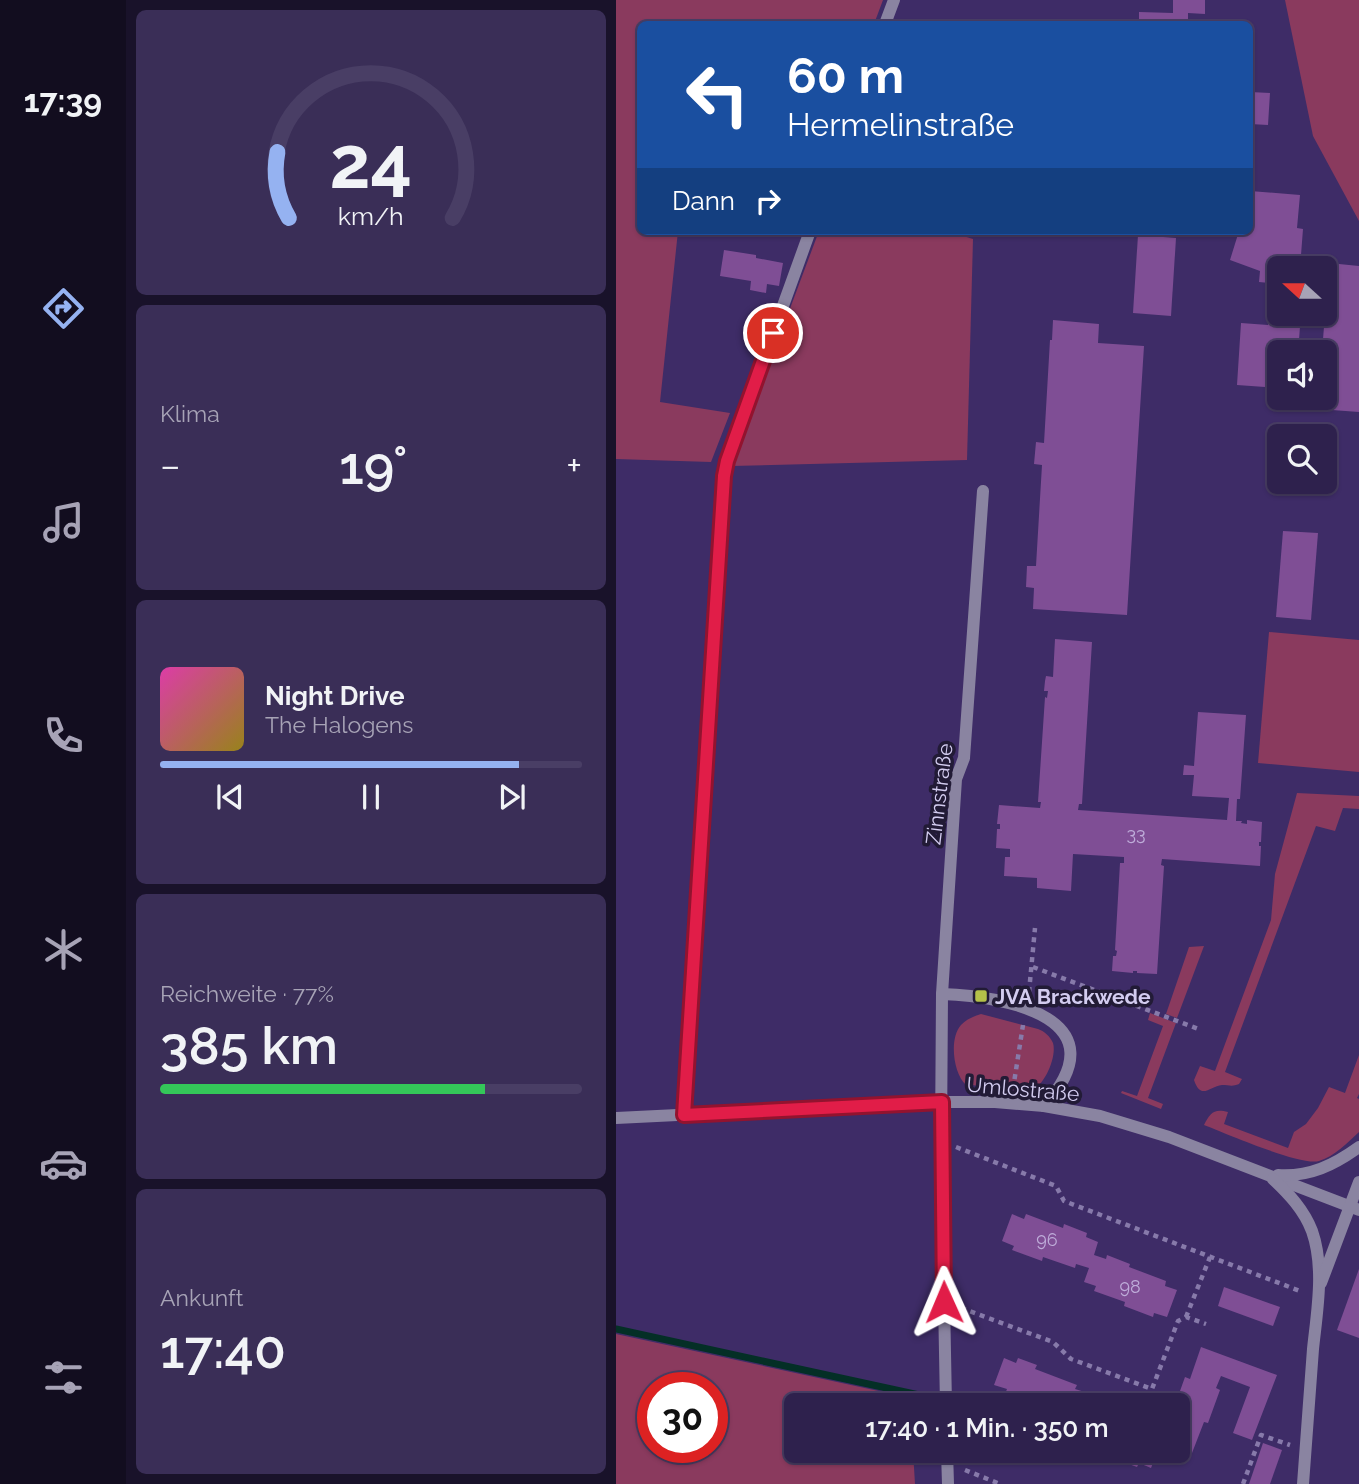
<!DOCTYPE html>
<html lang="de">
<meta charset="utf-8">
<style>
body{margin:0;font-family:Raleway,sans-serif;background:#3a2e57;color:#f1f3f6;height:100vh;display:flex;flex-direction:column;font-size:26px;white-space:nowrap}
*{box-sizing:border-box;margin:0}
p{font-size:23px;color:#a7a3b6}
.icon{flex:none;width:38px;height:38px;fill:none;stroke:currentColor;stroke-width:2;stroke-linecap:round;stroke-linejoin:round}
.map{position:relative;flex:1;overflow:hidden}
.side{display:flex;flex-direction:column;gap:10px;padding:10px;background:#19122a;width:490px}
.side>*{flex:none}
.banner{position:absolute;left:21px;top:21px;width:616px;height:214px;border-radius:10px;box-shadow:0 2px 5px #0004,0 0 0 2px #493e65;background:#1a4fa0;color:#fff;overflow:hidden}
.needle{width:46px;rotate:291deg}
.tools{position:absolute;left:651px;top:256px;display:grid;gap:14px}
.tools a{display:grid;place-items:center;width:70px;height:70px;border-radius:10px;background:#2e214d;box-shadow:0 2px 5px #0004,0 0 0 2px #493e65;font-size:35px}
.speed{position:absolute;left:21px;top:1372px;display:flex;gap:14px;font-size:35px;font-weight:700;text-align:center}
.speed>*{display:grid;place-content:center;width:91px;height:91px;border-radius:50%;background:#2e214d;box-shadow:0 2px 5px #0004,0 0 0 2px #493e65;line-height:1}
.speed .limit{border:10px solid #d22;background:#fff;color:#111}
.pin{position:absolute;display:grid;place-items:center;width:60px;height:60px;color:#fff;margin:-30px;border:4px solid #fff;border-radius:50%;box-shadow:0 2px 7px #0007}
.me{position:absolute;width:77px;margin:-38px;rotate:359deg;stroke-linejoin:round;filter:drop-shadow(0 0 5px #0008)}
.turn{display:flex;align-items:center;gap:24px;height:147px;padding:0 35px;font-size:32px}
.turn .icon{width:91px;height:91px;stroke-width:2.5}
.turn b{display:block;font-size:49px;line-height:60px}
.then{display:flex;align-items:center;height:66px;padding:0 35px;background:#0003;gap:14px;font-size:26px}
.big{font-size:52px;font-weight:600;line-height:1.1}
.side .tile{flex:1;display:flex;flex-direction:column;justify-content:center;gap:10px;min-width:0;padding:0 24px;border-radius:10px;background:#3a2e57}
.side .dial{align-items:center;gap:0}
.dial svg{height:182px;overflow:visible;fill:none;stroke:#493e65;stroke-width:7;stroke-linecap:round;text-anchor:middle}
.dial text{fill:#f1f3f6;stroke:none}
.song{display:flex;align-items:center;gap:21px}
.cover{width:84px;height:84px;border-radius:10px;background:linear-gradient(135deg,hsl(320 70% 55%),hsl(50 70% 35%))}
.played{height:7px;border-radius:4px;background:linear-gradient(90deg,#95b2f1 85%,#493e65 85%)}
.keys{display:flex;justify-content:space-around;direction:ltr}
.heat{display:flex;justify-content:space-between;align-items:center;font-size:38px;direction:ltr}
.charge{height:10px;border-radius:5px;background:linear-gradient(90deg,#34c759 77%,#493e65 0)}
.trip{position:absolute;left:168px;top:1393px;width:406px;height:70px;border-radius:10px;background:#2e214d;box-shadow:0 2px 5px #0004,0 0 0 2px #493e65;font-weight:600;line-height:70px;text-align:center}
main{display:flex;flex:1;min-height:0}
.tab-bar{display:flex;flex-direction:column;width:126px;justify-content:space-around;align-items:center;background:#120d1f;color:#a7a3b6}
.tab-bar .icon{width:49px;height:49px}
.tab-bar .selected{color:#95b2f1}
.tab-bar b{font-size:32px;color:#f1f3f6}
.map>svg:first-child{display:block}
.green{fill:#8a3a5e;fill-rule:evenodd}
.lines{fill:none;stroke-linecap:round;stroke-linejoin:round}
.stream{stroke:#042f26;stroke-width:7}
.building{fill:#7f4e95}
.path{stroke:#877aaa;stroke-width:4.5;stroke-dasharray:5 5;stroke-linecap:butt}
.minor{stroke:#8a84a1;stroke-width:12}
.route-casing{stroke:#92132f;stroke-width:18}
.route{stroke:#e11d48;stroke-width:12}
.poi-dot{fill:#b5c249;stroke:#221b36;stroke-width:2.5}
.labels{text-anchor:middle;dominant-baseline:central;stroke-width:7;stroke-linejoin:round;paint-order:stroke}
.number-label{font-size:18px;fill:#beacd9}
.street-label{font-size:21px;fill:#d3ccf0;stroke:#221b36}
.poi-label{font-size:21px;font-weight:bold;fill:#d3ccf0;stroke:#221b36;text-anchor:start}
</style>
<main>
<nav class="tab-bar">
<b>17:39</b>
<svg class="icon selected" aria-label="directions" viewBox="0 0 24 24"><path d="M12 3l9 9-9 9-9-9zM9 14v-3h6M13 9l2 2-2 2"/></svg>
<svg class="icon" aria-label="music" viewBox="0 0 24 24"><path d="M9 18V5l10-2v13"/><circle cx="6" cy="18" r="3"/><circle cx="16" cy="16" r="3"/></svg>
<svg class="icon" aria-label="phone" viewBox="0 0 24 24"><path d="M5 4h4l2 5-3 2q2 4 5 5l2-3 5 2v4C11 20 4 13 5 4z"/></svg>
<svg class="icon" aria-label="climate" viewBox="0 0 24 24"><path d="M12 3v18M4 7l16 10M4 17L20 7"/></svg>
<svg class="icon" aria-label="car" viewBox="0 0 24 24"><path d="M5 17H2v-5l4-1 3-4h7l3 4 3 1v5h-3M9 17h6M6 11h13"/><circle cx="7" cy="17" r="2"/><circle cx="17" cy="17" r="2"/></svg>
<svg class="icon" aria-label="filters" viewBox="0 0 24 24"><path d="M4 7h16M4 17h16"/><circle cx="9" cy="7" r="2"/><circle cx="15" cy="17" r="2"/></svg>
</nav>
<section class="side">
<div class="tile dial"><svg viewBox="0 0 100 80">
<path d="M14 69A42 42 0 1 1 86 69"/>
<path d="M14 69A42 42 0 0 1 9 40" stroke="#95b2f1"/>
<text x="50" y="56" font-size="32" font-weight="700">24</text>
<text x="50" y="72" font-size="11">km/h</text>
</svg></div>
<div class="tile"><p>Klima</p>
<div class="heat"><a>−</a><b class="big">19°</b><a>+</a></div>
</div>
<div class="tile">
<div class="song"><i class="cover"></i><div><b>Night Drive</b><p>The Halogens</p></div></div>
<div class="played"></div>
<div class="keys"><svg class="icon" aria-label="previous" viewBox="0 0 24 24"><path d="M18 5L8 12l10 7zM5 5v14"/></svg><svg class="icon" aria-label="pause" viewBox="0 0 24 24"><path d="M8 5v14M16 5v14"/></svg><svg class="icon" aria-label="next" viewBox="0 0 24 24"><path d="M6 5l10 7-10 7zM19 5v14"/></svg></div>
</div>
<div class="tile"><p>Reichweite · 77%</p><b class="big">385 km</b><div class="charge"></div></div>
<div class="tile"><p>Ankunft</p><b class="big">17:40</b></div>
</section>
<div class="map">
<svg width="743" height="1484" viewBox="0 0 743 1484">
<rect width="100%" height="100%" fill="#3e2c67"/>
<g class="green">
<polygon points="0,0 267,0 258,24 24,24 24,231 62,231 44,402 114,413 95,462 0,459"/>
<polygon points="669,0 743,0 743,221 697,136"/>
<polygon points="203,231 331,231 357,239 351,460 115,466"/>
<polygon points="653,632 743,640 743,772 642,763"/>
<path d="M681 793 743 796V809L727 808 719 831 700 826 609 1072 626 1079 623 1084C616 1087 613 1085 606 1085 594 1086 585 1101 578 1080L584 1066 599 1071 655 920 659 874Z"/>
<polygon points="588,946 561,1018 550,1014 573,947"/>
<polygon points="534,1013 560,1023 532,1098 547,1104 545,1109 505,1093 506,1091 521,1096 547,1026 532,1020"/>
<path d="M365 1014 422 1029C428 1031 434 1036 437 1043 441 1056 429 1086 415 1090 409 1092 379 1089 371 1088 364 1087 358 1084 350 1085 337 1073 333 1038 345 1025 351 1019 358 1016 365 1014Z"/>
<path d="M743 1055V1094L741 1098 743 1099V1132C731 1143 719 1156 703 1161 684 1166 609 1133 588 1125 594 1113 598 1108 612 1112L608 1124 672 1148 678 1132 690 1124 702 1108 713 1087 729 1093Z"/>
<path d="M0 1334 295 1398 296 1405H180V1451H297L299 1484H0ZM37 1388H96V1447H37Z"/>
</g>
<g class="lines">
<polyline class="stream" points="0,1329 303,1395"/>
</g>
<g class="building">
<polygon points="557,0 589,0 589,14 572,13 572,24 523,23 523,12 557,13"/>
<polygon points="634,92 654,93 652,125 634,124"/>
<polygon points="634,191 684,195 681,228 687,229 684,268 663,268 663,284 643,282 644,271 614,260 623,231 634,231"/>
<polygon points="522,235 560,238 555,316 517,313"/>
<polygon points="108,250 140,255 140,258 167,263 163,286 151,284 150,293 134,290 135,281 104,276"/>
<polygon points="713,263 743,266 743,412 702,409 703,397 709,397 709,352 706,352"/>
<polygon points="653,308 663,308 663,313 685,313 683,340 678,340 677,352 663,352 663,388 621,385 625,323 652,325"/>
<polygon points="437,320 483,324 482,343 528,346 511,615 417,609 418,588 410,587 411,566 420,566 426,465 418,464 420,442 428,443 434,340 436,340"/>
<polygon points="667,531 702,533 695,620 660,617"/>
<polygon points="439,639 476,642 466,804 463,804 462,810 611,820 613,798 576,796 578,775 567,775 568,765 578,766 582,712 630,715 624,799 621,799 620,821 626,821 625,823 631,824 631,820 646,822 645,842 643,842 643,846 645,846 644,866 546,859 545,865 548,866 541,974 521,973 521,971 517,971 517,973 496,971 497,956 500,956 501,951 499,950 504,863 508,863 508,857 457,854 455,891 421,888 421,878 388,876 389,857 394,857 394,849 380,848 381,829 384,829 384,824 381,824 383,805 424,808 425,802 422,802 429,697 431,698 432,691 428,691 429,681 430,676 437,677"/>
<polygon points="396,1214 408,1219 410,1214 447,1228 448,1224 471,1233 470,1237 482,1242 478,1255 490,1259 491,1255 514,1264 513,1267 550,1281 549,1286 561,1290 551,1317 538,1313 537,1317 508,1306 509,1302 478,1291 480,1286 468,1282 473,1268 460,1264 459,1268 427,1257 426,1261 396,1250 398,1246 386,1241"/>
<polygon points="743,1269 743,1338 721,1330"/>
<polygon points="608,1287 664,1307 657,1326 602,1306"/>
<polygon points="585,1347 661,1375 636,1440 617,1433 634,1387 605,1376 600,1388 604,1390 592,1423 588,1422 576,1453 572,1451 568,1463 541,1453 535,1468 523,1463 521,1467 493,1457 494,1453 490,1451 562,1451 562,1405 559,1405 569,1377 574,1379"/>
<polygon points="388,1358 400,1363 402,1358 421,1365 419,1369 461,1385 459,1389 472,1393 467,1405 415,1405 416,1404 389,1394 391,1389 378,1385"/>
<polygon points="647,1443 666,1450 654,1484 633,1484"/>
</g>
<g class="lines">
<g class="path">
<polyline points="417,967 585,1030"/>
<polyline points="413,992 419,928"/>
<polyline points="397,1089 407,1025"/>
<polyline points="340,1147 440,1186 448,1201 684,1291 687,1291"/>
<polyline points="345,1308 437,1342 455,1359 536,1389 562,1321 570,1317 590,1324"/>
<polyline points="570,1317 594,1257"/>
<polyline points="349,1470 384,1484"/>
<polyline points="627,1484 645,1435 674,1445"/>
</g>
<g class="minor">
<polyline points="269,24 278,0"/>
<path d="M326 994C393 996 506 1020 428 1106"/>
<polyline points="67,1115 108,476 111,461 194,231"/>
<polyline points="0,1118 326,1102 379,1102 428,1106 484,1116 553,1137 743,1210"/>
<path d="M662 1175C694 1177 718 1165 743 1147"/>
<path d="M657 1179C673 1194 688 1210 696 1231 709 1268 701 1311 697 1349 694 1394 690 1439 687 1484"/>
<polyline points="705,1283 743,1182"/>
<polyline points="330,1405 325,1142 326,994 340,779 348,758 367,491"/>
<polyline points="331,1451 332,1484"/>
</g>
</g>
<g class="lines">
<defs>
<polyline id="route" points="157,333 111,461 108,476 68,1115 326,1102 328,1302"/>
</defs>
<use href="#route" class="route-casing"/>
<use href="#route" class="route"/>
</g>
<rect class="poi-dot" x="358" y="989" width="14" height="14" rx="3.5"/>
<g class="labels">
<g class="number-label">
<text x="520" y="833">33</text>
<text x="431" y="1239">96</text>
<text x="514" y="1286">98</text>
</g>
<g class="street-label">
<text transform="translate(323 794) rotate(-83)">Zinnstraße</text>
<text transform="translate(407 1089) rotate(5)">Umlostraße</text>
</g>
<g class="poi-label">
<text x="379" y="996">JVA Brackwede</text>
</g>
</g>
</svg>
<div class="tools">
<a><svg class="needle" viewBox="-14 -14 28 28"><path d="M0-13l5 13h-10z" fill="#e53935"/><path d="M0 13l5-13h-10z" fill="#a7a3b6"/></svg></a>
<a><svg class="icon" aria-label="sound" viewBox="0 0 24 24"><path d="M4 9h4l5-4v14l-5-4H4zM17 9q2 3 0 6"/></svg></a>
<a><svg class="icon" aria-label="search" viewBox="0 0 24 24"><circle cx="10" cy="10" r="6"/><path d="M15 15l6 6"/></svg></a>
</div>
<div class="speed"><div class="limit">30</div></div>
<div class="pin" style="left:157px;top:333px;background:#d93025"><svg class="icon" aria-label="arrive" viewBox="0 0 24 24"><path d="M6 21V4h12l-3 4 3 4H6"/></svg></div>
<svg class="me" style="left:328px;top:1302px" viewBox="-20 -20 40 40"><path d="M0-17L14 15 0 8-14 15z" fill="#e11d48" stroke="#fff" stroke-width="4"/></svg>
<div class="trip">17:40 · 1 Min. · 350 m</div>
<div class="banner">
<div class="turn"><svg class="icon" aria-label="left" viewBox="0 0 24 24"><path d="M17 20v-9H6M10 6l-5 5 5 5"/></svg><div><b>60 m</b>Hermelinstraße</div></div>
<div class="then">Dann<svg class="icon" aria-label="right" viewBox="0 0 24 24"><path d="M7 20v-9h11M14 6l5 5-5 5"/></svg></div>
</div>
</div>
</main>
